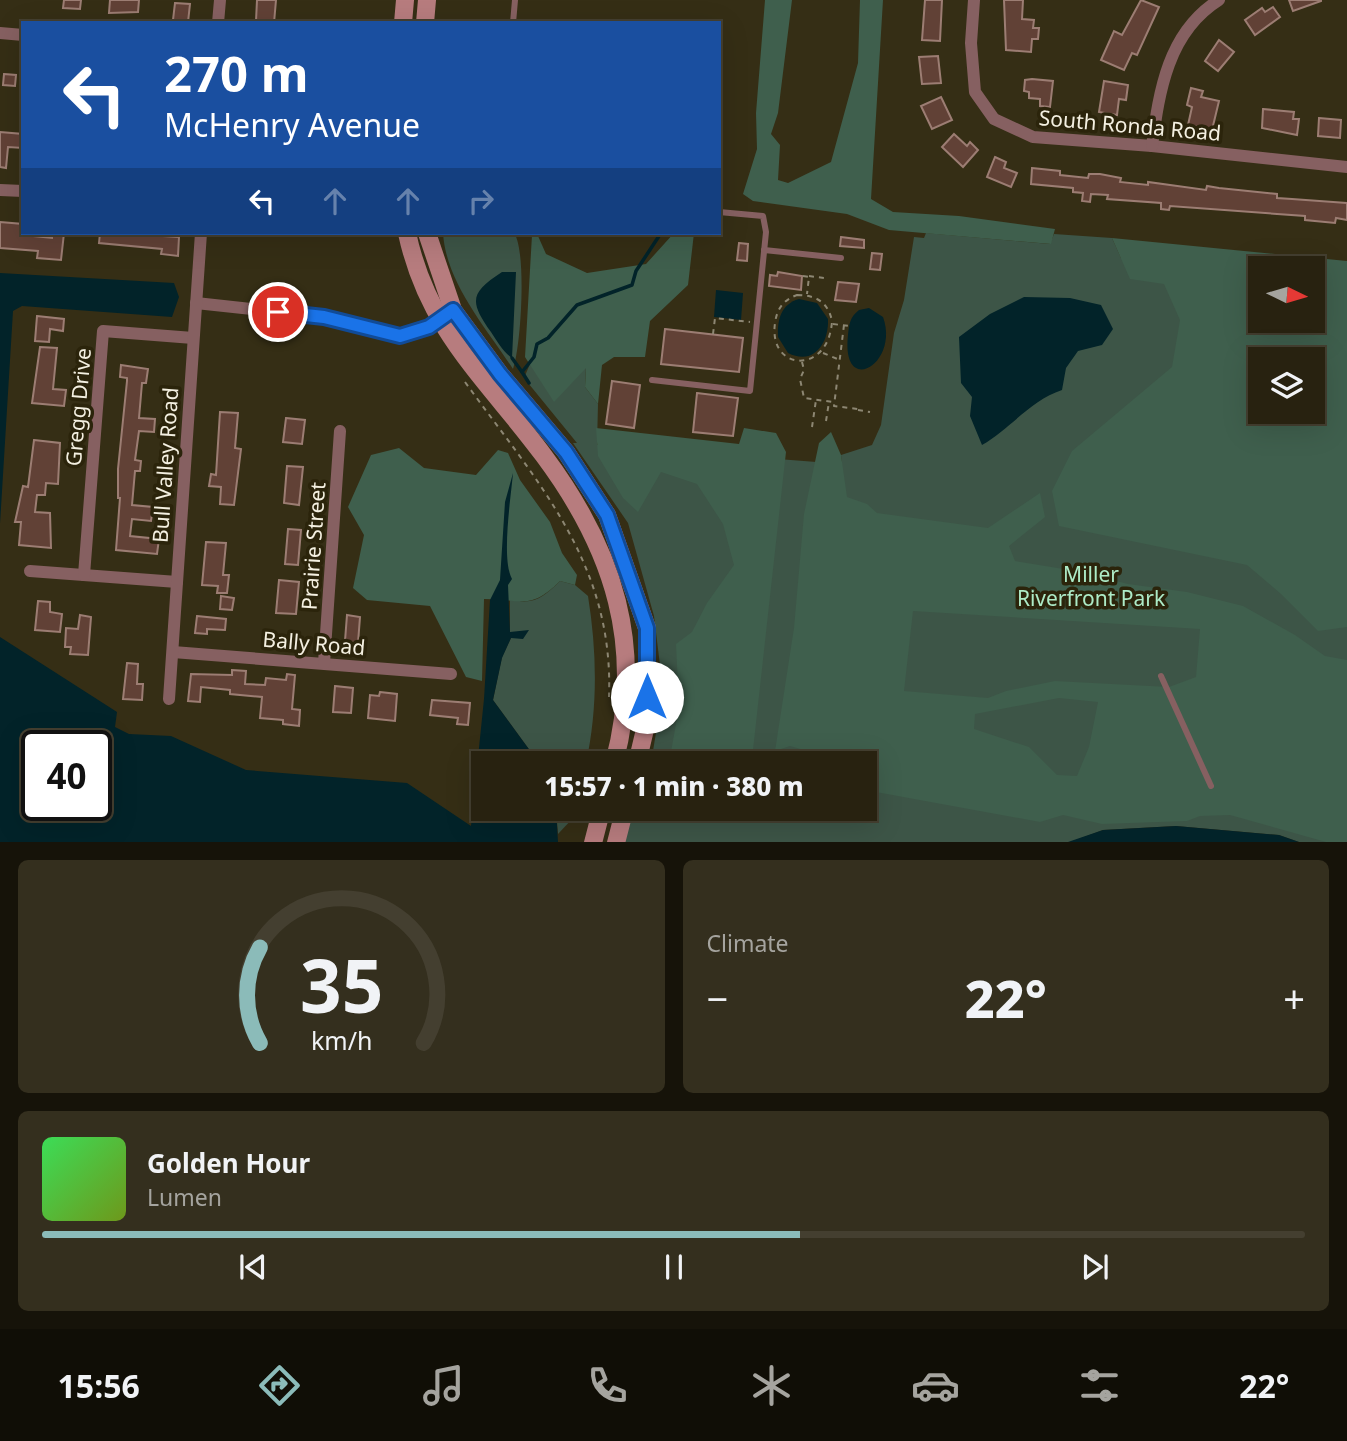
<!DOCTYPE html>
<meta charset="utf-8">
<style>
body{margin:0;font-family:"Noto Sans",sans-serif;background:#342f1e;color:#f1f3f6;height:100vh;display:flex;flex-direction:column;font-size:26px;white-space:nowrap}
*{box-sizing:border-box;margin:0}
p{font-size:23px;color:#a5a49f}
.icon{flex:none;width:38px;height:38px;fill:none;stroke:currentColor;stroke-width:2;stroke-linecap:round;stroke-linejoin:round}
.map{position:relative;height:842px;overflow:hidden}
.sheet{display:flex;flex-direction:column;gap:18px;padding:18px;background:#161309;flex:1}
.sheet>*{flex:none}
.banner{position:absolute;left:21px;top:21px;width:700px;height:214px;border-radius:0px;box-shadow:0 7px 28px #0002,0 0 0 2px #443f30;background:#1a4fa0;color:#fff;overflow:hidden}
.needle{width:46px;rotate:95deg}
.buttons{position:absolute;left:1248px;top:256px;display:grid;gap:14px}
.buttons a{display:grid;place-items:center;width:77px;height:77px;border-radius:0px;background:#282210;box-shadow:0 7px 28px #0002,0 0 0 2px #443f30;font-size:35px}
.speed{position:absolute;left:21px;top:730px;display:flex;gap:14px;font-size:35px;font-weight:700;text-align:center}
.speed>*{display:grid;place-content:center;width:91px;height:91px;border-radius:50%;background:#282210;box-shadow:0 7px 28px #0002,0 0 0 2px #443f30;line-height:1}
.speed .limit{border:4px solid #111;border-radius:10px;background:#fff;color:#111}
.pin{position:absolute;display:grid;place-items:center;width:60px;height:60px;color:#fff;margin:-30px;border:4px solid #fff;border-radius:50%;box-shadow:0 2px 7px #0007}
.me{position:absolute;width:77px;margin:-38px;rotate:0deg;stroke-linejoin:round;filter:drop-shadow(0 0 5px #0008)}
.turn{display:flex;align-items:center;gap:24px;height:147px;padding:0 28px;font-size:32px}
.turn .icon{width:91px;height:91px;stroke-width:2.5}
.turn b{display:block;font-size:49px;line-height:60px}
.lanes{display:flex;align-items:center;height:66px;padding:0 28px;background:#0003;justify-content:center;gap:35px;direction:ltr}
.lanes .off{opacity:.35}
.big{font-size:52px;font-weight:800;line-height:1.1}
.sheet .card{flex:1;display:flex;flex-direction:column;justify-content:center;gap:10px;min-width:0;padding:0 24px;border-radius:10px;background:#342f1e}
.sheet .dial{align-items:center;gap:0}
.dial svg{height:182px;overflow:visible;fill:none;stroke:#443f30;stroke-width:7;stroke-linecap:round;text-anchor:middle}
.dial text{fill:#f1f3f6;stroke:none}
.song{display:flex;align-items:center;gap:21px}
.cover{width:84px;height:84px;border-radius:10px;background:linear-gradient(135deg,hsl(130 70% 55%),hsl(80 70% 35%))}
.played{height:7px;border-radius:4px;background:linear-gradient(90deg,#8bbbb9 60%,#443f30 60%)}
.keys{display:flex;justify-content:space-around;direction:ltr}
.heat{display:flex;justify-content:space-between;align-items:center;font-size:38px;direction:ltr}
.sheet .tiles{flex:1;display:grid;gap:18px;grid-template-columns:1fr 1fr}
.card:last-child{grid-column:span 2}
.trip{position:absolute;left:471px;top:751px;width:406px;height:70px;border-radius:0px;background:#282210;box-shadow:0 7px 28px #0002,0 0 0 2px #443f30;font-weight:800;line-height:70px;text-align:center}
.dock{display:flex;height:112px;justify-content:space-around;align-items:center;background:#100e06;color:#a5a49f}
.dock .icon{width:49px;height:49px}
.dock .on{color:#8bbbb9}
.dock b{font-size:32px;color:#f1f3f6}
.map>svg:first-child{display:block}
.green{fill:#3d5547;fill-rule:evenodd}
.forest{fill:#3f5f4d;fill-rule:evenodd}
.water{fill:#022329;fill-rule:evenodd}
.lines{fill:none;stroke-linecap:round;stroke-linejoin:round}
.stream{stroke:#022329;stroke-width:3.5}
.building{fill:#614136;stroke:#9c7d73;stroke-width:2}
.path{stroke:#8d8773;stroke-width:2;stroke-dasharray:5 5;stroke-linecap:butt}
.lane{stroke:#866061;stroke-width:6}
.street{stroke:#866061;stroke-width:12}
.secondary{stroke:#b77c7e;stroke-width:18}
.route-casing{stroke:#114b97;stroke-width:18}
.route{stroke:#1a73e8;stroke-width:12}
.labels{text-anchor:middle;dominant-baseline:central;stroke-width:7;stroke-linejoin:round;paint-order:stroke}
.street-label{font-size:21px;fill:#f4f0e1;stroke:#2b240b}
.park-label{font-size:21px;fill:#adebc7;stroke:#2b240b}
</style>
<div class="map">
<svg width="1347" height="843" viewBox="0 0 1347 843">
<rect width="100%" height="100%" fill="#352e15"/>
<g class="green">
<path d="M443 233H514C527 251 521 347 513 369 487 329 446 283 443 233Z"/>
<path d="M926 233 1050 244 1054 234 1112 238 1121 258 1260 320H1312L1347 281V842H1299L1279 835 1176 826 1103 830 1068 843 624 842 632 809 864 808V763H651L663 690 654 616 628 523 573 443H577L524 378 530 364 536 371 586 367 585 387 598 404 597 445 842 464 841 455 872 445 881 425 894 333 904 300 914 237 924 238ZM1260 359H1312V411H1260Z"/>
<path d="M560 581 575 585 588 596C597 652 598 708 586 763H539L493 700 502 657 511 638 521 634 510 633V599C533 606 544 597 560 581Z"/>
<polygon points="556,809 575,809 574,817 558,834"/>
</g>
<g class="forest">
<polygon points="765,0 792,0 778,113 771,134 780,145 778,180 788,183 831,162 858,63 860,0 883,0 871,199 893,212 959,216 1055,229 1051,244 889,230 847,214 753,201 743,194 757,149 756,113"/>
<polygon points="674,233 694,233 688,285 650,321 645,357 614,357 602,365 598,404 585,387 586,368 554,402 525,357 532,235 538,236 546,254 587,273 646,264"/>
<path d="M1112 238 1347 261V627L1318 631 1281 594 1247 565 1059 526 1052 491 1072 451 1172 367 1180 320 1164 284 1130 279ZM1260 268H1312V320H1260ZM1260 359H1312V411H1260Z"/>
<polygon points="596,428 739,444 744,428 776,433 786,452 752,759 740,763 698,760 669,763 679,707 676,644 692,632 707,603 734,565 723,524 697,484 661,472 638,512 623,498 598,456"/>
<path d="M831 432 841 455 847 497 867 504 877 513 988 528 1040 493 1045 517 1009 546 1015 561 1082 572 1128 584 1187 592 1243 606 1295 635 1325 656 1347 660V842H1326L1230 815 1200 816 1187 821 1102 824 1063 815 1040 822 865 790 864 763H832L828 757 790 746 775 751 794 628 804 514 819 443ZM913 611 1200 629 1196 677 1169 687 1055 681 1006 691 988 698 904 691ZM1059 698 1098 702 1089 747 1077 776 1057 775 1029 747 974 729 975 714Z"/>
<path d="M399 448 424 468 476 475 498 450 508 453 520 480 550 522 562 553 577 575 575 585 560 581C530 611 522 599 484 599L482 681 466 677 430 606 367 600 353 588 364 535 348 507 371 455Z"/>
</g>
<g class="water">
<path d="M502 272H516L512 358C503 352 497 341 491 332 469 301 470 293 502 272Z"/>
<polygon points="0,273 174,283 179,297 172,317 22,306 13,311 0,524"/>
<polygon points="716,290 743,293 741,320 714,317"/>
<path d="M1024 297 1070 298 1101 305 1113 329 1102 345 1078 351 1066 368 1062 390C1031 400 1010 429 982 445L970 416 972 397 961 383 959 337 990 314Z"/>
<path d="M799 299 817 303 828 319C829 343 814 366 788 353L778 337C777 320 781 304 799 299Z"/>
<path d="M869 308 883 317C900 364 841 398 848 335 849 324 850 317 859 310Z"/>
<path d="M513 473C511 497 501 559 512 579L508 585 510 632 529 630 523 639 511 638 502 658 493 700 539 763H483V808L556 809 558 842H0V637L117 712 115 727 129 734 171 736 246 770 407 783 471 826 484 699 490 600 500 580 505 502ZM37 746H96V805H37Z"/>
<polygon points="1176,826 1279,835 1299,842 1068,842 1103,830"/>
</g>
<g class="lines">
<g class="stream">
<polyline points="512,358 522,372"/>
<polyline points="529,383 522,372 534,357 537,344 548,338 577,305 632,285 636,271 661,233"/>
</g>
</g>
<g class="building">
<polygon points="64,0 81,0 80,9 63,8"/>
<polygon points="110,0 139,0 138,12 109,13"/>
<polygon points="257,0 276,0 274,23 256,21"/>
<polygon points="925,0 942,0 940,41 922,40"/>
<polygon points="1004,0 1023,0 1022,19 1034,20 1033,28 1039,28 1038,39 1032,39 1031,52 1006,50"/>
<polygon points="1141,0 1159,7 1137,55 1132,53 1124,70 1101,60 1114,31 1122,35"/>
<polygon points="1289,0 1321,0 1321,1 1293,11"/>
<polygon points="175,3 190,4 188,22 173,20"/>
<polygon points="1273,7 1280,17 1255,35 1245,20 1262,8 1265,12"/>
<polygon points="1219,40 1234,52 1218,71 1205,61"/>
<polygon points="938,56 941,83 922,84 919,57"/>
<polygon points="4,74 16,75 15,86 3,85"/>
<polygon points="1032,79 1053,81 1050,107 1040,106 1040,99 1029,98 1029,92 1024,91 1025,80"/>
<polygon points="1104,81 1128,85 1126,100 1119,99 1117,115 1099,112"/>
<polygon points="1191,88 1203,91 1201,97 1219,101 1212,130 1188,125 1192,107 1187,105"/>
<polygon points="941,97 952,120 932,129 921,106"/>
<polygon points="1263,109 1294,112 1293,119 1299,119 1297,135 1262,128"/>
<polygon points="1319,118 1341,120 1340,138 1318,136"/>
<polygon points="0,132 23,134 23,148 8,147 6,168 0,167"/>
<polygon points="954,134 967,146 970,142 978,150 963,167 942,147"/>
<polygon points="995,157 1006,162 1004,168 1017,173 1011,187 987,177"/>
<polygon points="1032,168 1060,171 1060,175 1088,178 1089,174 1100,174 1121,178 1120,182 1148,185 1148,182 1206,190 1207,186 1219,188 1277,194 1277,198 1292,199 1347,203 1347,220 1336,218 1335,223 1305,220 1305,216 1170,206 1169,210 1161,209 1161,203 1107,199 1108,195 1091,194 1090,202 1082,201 1083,193 1073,192 1073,188 1031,184"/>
<polygon points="0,222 23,224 23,233 34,233 34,236 52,238 52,233 64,233 61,260 37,258 38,251 0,248"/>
<polygon points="100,233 165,233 164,236 179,237 178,256 161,254 162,249 99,243"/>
<polygon points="841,237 864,240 864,248 840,246"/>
<polygon points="739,243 748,244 747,261 737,260"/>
<polygon points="872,253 882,254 880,270 870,269"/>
<polygon points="778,272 802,276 801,290 769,286 770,275 777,276"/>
<polygon points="838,282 859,284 856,302 835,300"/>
<polygon points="37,316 64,319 63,331 50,329 49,342 35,341"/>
<polygon points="665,329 743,338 739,372 661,364"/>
<polygon points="40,347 57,348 53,389 66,390 64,406 32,403"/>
<polygon points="121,365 148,369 146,383 142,383 139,418 155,419 154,432 139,431 135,460 141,461 140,471 135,471 132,505 153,507 151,521 132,519 130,536 159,539 157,554 116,550 120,498 118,498 118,469 127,381 127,378 120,377"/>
<polygon points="612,381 640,385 634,428 606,424"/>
<polygon points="697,393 738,398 733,436 693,432"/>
<polygon points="220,412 238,413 235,448 241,449 234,505 220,504 221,487 209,486 211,474 216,475"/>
<polygon points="286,418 305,420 302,444 283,442"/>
<polygon points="34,440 60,443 58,484 46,483 45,495 37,495 35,512 50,513 51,548 19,545 21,522 15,522 23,486 28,487"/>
<polygon points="287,466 303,467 299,505 284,503"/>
<polygon points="288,529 301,530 298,565 285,564"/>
<polygon points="206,542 226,543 223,575 229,575 227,593 217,593 218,586 202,585"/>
<polygon points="279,580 299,582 296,614 276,613"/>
<polygon points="221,596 234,598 232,610 220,609"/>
<polygon points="38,601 50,602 50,612 62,614 60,632 35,630"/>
<polygon points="80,615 91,617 88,655 70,654 71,647 65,647 66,628 78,629"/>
<polygon points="347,615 360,617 358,643 345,641"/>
<polygon points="197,616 226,619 225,630 207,629 207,634 195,633"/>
<polygon points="127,663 138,664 137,684 143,684 142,700 123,699"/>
<polygon points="232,670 246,671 245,684 265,685 266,678 286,680 287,674 295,675 292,709 300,710 299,726 283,724 283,720 260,718 262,697 230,694 230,690 201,687 200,702 188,701 191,674 232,675"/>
<polygon points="335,686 353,688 351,713 333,712"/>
<polygon points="380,692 397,694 395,721 368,718 370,695 379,696"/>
<polygon points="432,700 470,703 468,725 457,724 458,718 430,715"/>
</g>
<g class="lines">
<g class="path">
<polyline points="803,276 809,277 807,294"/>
<polyline points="809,276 824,278"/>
<path d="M797 295C816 295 828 302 832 321 829 375 768 372 775 323 777 309 783 300 797 295Z"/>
<polyline points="833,324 849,326"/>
<polyline points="844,325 834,406 858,409"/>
<polyline points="713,334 715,318 750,322"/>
<polyline points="823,353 840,360"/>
<polyline points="802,362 804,370 800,379 804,398 833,402"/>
<path d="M465 382C538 483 614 564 609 697"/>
<polyline points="858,410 870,412"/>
<polyline points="826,421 829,402"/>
<polyline points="812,427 816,400"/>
</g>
<g class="lane">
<polyline points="513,23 515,0"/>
<polyline points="764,250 841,258"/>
<polyline points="652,380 750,391 766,232 763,216 719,212"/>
<polyline points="1161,676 1211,786"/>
</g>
<g class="street">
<polyline points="974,0 971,43 975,92 994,119 1033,137 1152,146 1347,167"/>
<polyline points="218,23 220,0"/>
<polyline points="0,33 23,35"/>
<path d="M1152 146C1159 91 1168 32 1219 0"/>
<polyline points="0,190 23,191"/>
<polyline points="196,303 324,317 400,336 429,327 446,315"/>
<polyline points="30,571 177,582"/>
<polyline points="84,575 103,331 193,338"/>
<polyline points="173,652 451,674"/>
<polyline points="324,663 340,431"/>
<polyline points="169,699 201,233"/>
</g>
<g class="secondary">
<polyline points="403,23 405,0"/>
<polyline points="425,23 427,0"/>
<path d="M407 233C428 331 487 379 544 456 614 550 645 647 614 763"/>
<polyline points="427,233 453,310 500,374 566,452 607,515 647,628 647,721 637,763"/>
<polyline points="593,843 602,808"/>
<polyline points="616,843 625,808"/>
</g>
</g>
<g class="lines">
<defs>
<polyline id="route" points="278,312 324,317 400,336 429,327 453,310 500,374 566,452 607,515 647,628 647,697"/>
</defs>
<use href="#route" class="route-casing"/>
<use href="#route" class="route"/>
</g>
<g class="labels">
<g class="street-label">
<text transform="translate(1130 125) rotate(5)">South Ronda Road</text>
<text transform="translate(78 407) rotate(-85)">Gregg Drive</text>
<text transform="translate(165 465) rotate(-86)">Bull Valley Road</text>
<text transform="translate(313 546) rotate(-86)">Prairie Street</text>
<text transform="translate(314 643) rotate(5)">Bally Road</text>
</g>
<g class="park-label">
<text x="1091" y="574">Miller<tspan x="1091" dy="24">Riverfront Park</tspan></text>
</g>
</g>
</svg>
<div class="buttons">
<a><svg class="needle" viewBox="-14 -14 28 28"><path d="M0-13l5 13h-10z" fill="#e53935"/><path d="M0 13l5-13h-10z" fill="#a5a49f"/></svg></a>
<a><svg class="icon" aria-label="layers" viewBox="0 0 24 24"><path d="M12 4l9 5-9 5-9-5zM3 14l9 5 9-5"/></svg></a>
</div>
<div class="speed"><div class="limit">40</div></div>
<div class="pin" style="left:278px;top:312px;background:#d93025"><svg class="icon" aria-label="arrive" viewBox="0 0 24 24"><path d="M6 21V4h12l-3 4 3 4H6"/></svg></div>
<svg class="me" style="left:647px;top:697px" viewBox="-20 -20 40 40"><circle r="19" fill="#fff"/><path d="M0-13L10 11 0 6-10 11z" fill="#1a73e8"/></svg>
<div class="trip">15:57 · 1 min · 380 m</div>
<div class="banner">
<div class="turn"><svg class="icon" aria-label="left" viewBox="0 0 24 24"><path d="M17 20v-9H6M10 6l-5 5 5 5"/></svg><div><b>270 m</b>McHenry Avenue</div></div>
<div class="lanes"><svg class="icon" aria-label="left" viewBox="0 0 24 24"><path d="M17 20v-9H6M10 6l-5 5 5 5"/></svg><svg class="icon off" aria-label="ahead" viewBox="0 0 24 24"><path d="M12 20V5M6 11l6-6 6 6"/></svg><svg class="icon off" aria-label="ahead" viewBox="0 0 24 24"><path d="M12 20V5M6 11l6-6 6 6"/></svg><svg class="icon off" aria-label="right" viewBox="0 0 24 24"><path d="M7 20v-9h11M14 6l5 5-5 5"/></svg></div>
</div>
</div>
<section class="sheet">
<div class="tiles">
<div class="card dial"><svg viewBox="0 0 100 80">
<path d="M14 69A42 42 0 1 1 86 69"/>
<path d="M14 69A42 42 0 0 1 14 27" stroke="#8bbbb9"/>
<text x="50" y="56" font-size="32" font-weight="700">35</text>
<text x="50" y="72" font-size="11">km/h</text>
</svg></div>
<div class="card"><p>Climate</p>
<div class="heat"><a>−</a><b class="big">22°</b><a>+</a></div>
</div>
<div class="card">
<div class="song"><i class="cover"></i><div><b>Golden Hour</b><p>Lumen</p></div></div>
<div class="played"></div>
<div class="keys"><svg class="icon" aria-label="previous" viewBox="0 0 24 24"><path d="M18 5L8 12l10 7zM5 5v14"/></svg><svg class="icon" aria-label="pause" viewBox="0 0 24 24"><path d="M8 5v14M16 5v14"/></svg><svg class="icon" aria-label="next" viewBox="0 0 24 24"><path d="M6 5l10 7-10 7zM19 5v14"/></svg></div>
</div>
</div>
</section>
<nav class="dock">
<b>15:56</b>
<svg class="icon on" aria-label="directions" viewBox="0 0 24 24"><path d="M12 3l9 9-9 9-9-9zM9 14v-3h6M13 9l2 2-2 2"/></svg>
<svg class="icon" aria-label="music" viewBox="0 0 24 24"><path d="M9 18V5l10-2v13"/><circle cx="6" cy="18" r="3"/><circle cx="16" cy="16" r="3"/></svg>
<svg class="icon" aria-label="phone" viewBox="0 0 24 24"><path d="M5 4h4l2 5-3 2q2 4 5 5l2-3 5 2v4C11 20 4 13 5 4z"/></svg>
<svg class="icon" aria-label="climate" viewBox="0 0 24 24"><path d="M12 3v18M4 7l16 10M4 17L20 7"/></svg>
<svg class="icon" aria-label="car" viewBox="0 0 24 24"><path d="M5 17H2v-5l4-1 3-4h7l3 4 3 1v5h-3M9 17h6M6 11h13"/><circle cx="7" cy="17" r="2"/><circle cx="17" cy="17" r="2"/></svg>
<svg class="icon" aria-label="filters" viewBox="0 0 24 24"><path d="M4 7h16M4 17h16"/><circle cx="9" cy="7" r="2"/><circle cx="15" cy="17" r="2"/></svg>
<b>22°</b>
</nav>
